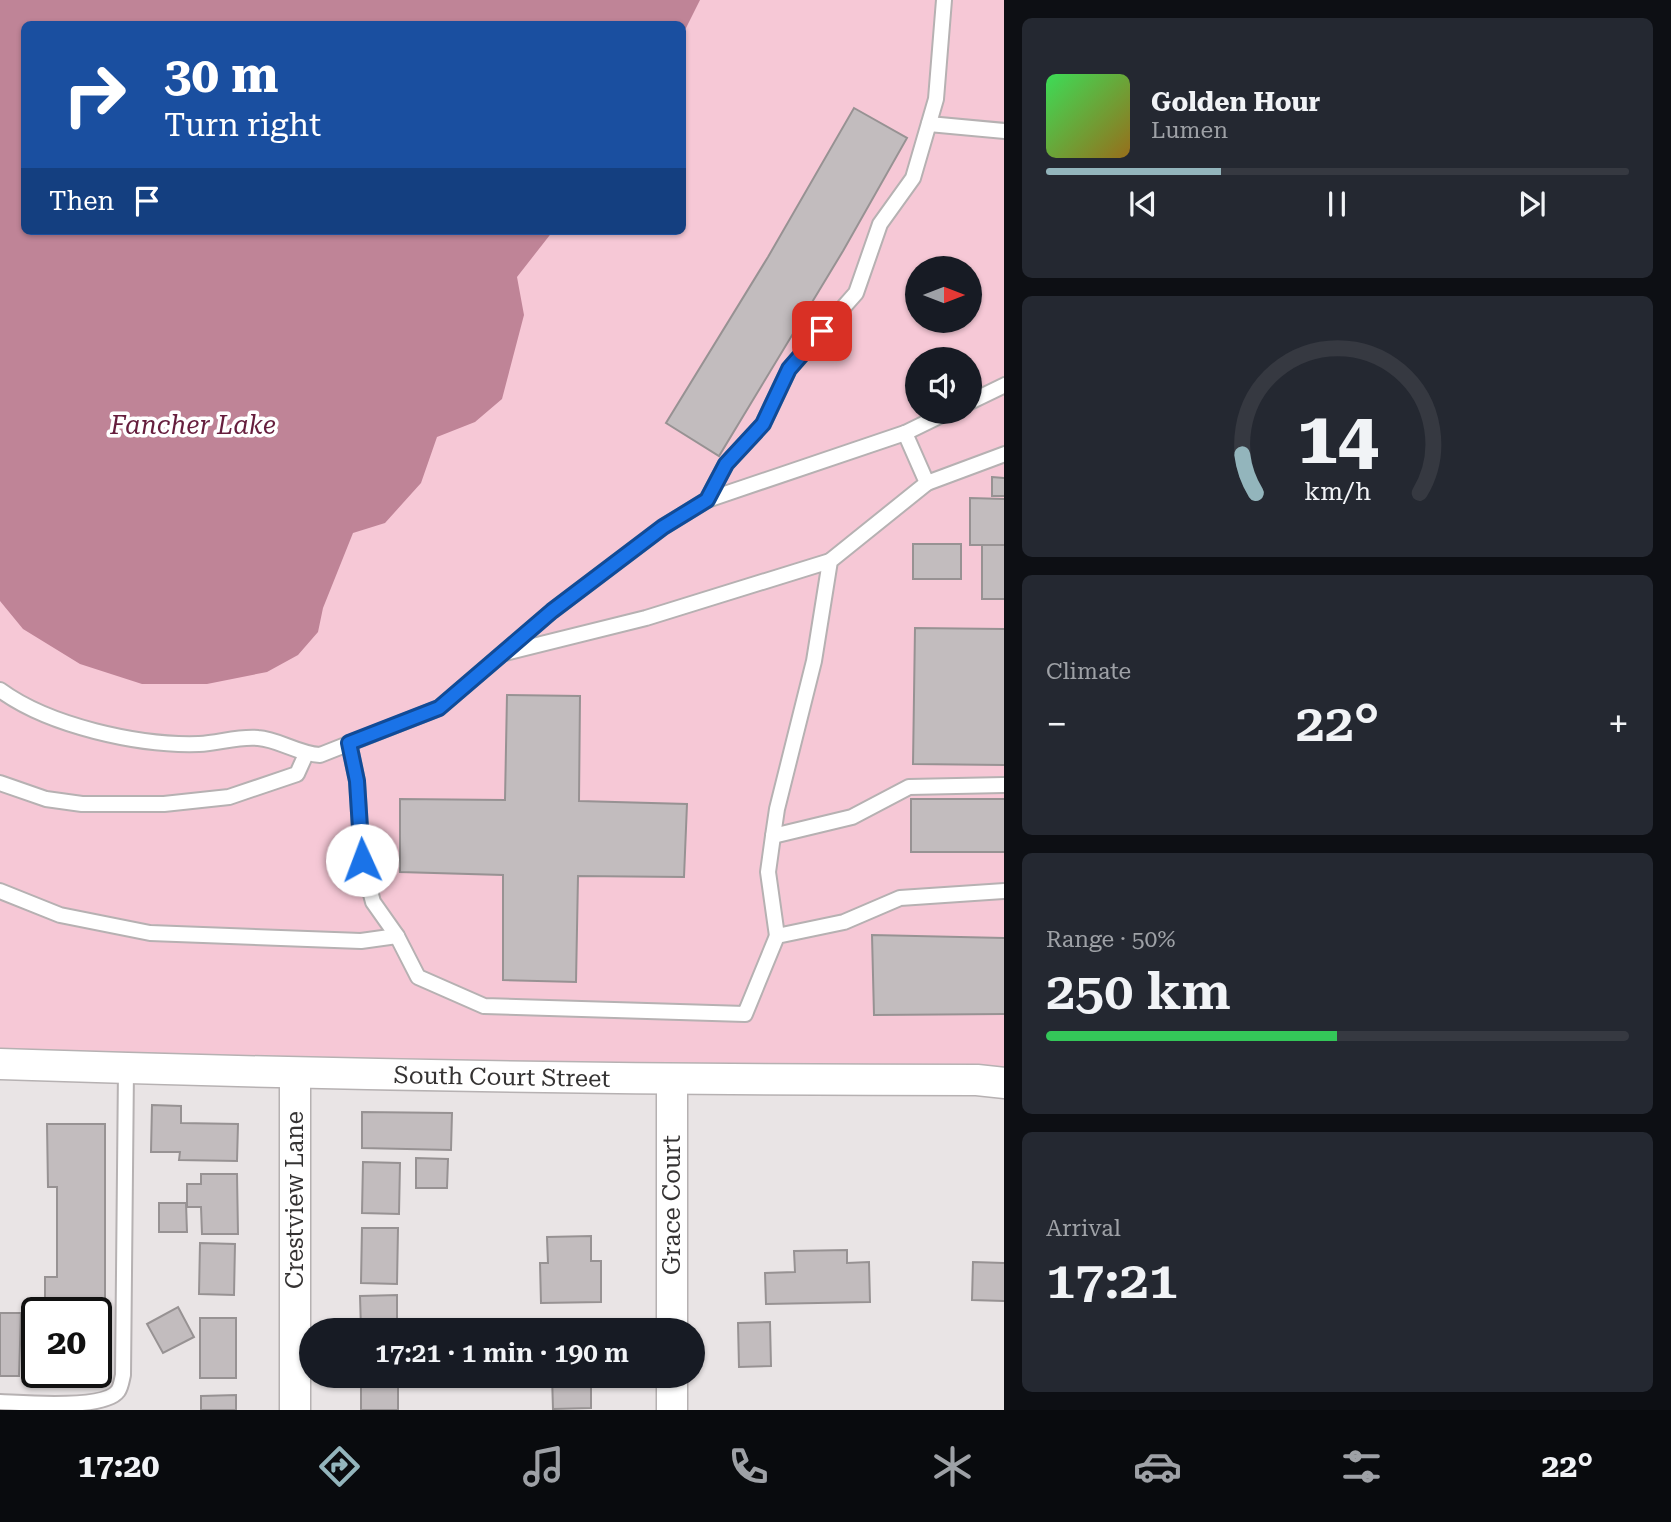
<!DOCTYPE html>
<meta charset="utf-8">
<style>
body{margin:0;font-family:"Roboto Serif",serif;background:#242831;color:#f1f3f6;height:100vh;display:flex;flex-direction:column;font-size:26px;white-space:nowrap}
*{box-sizing:border-box;margin:0}
p{font-size:23px;color:#9ea1a6}
.icon{flex:none;width:38px;height:38px;fill:none;stroke:currentColor;stroke-width:2;stroke-linecap:round;stroke-linejoin:round}
.map{position:relative;flex:1;overflow:hidden}
.details{display:flex;flex-direction:column;gap:18px;padding:18px;background:#0d0f14;width:667px}
.details>*{flex:none}
.guide{position:absolute;left:21px;top:21px;width:665px;height:214px;border-radius:10px;box-shadow:0 2px 5px #0004;background:#1a4fa0;color:#fff;overflow:hidden}
.needle{width:46px;rotate:90deg}
.tools{position:absolute;left:905px;top:256px;display:grid;gap:14px}
.tools a{display:grid;place-items:center;width:77px;height:77px;border-radius:50%;background:#171b24;box-shadow:0 2px 5px #0004;font-size:35px}
.speed{position:absolute;left:21px;top:1297px;display:flex;gap:14px;font-size:35px;font-weight:700;text-align:center}
.speed>*{display:grid;place-content:center;width:91px;height:91px;border-radius:50%;background:#171b24;box-shadow:0 2px 5px #0004;line-height:1}
.speed .limit{border:4px solid #111;border-radius:10px;background:#fff;color:#111}
.pin{position:absolute;display:grid;place-items:center;width:60px;height:60px;color:#fff;margin:-30px;border-radius:14px;box-shadow:0 4px 10px #0006}
.me{position:absolute;width:77px;margin:-38px;rotate:358deg;stroke-linejoin:round;filter:drop-shadow(0 0 5px #0008)}
.turn{display:flex;align-items:center;gap:24px;height:147px;padding:0 28px;font-size:32px}
.turn .icon{width:91px;height:91px;stroke-width:2.5}
.turn b{display:block;font-size:49px;line-height:60px}
.then{display:flex;align-items:center;height:66px;padding:0 28px;background:#0003;gap:14px;font-size:26px}
.big{font-size:52px;font-weight:600;line-height:1.1}
.details .card{flex:1;display:flex;flex-direction:column;justify-content:center;gap:10px;min-width:0;padding:0 24px;border-radius:10px;background:#242831}
.details .dial{align-items:center;gap:0}
.dial svg{height:182px;overflow:visible;fill:none;stroke:#363941;stroke-width:7;stroke-linecap:round;text-anchor:middle}
.dial text{fill:#f1f3f6;stroke:none}
.song{display:flex;align-items:center;gap:21px}
.cover{width:84px;height:84px;border-radius:10px;background:linear-gradient(135deg,hsl(130 70% 55%),hsl(40 70% 35%))}
.played{height:7px;border-radius:4px;background:linear-gradient(90deg,#93b5bc 30%,#363941 30%)}
.keys{display:flex;justify-content:space-around;direction:ltr}
.heat{display:flex;justify-content:space-between;align-items:center;font-size:38px;direction:ltr}
.charge{height:10px;border-radius:5px;background:linear-gradient(90deg,#34c759 50%,#363941 0)}
.trip{position:absolute;left:299px;top:1318px;width:406px;height:70px;border-radius:35px;background:#171b24;box-shadow:0 2px 5px #0004;font-weight:600;line-height:70px;text-align:center}
.tab-bar{display:flex;height:112px;justify-content:space-around;align-items:center;background:#090b0e;color:#9ea1a6}
.tab-bar .icon{width:49px;height:49px}
.tab-bar .active{color:#93b5bc}
.tab-bar b{font-size:32px;color:#f1f3f6}
main{display:flex;flex:1;min-height:0}
.map>svg:first-child{display:block}
.green{fill:#f6c8d6;fill-rule:evenodd}
.water{fill:#bf8497}
.building{fill:#c2bcbe;stroke:#979293;stroke-width:2}
.lines{fill:none;stroke-linecap:round;stroke-linejoin:round}
.service-casing{stroke:#b6b1b2;stroke-width:18}
.minor-casing{stroke:#b6b1b2;stroke-width:33}
.service{stroke:#fff;stroke-width:14}
.minor{stroke:#fff;stroke-width:30}
.route-casing{stroke:#114b97;stroke-width:18}
.route{stroke:#1a73e8;stroke-width:12}
.labels{text-anchor:middle;dominant-baseline:central;stroke-width:7;stroke-linejoin:round;paint-order:stroke}
.street-label{font-size:24px;fill:#353333;stroke:#fff}
.water-label{font-size:26px;font-style:italic;fill:#661e3d;stroke:#fff}
</style>
<main>
<div class="map">
<svg width="1005" height="1410" viewBox="0 0 1005 1410">
<rect width="100%" height="100%" fill="#e9e4e5"/>
<path class="green" d="M0 0H1004V1092L0 1064ZM24 24H682V231H24ZM917 268H970V320H917ZM917 359H970V411H917Z"/>
<polygon class="water" points="0,0 700,0 683,34 682,24 24,24 24,231 553,231 517,277 524,315 502,399 475,422 437,437 421,483 385,523 353,533 323,608 318,632 298,655 267,672 207,684 142,684 80,664 23,629 0,601"/>
<g class="building">
<polygon points="854,108 907,138 843,251 719,456 666,423 768,257"/>
<polygon points="992,477 1005,478 1005,496 992,496"/>
<polygon points="970,498 1005,499 1005,545 970,545"/>
<rect x="913" y="544" width="48" height="35"/>
<rect x="982" y="545" width="23" height="54"/>
<polygon points="915,628 1005,629 1005,765 913,764"/>
<polygon points="507,695 580,696 579,801 687,804 684,877 578,876 576,982 503,980 503,875 400,872 400,799 505,800"/>
<rect x="911" y="799" width="94" height="53"/>
<polygon points="872,935 1005,938 1005,1014 874,1015"/>
<polygon points="152,1105 181,1106 181,1123 238,1124 237,1161 179,1160 180,1152 151,1152"/>
<polygon points="362,1112 452,1113 451,1150 362,1148"/>
<polygon points="47,1124 105,1124 105,1382 53,1382 53,1372 96,1372 96,1312 45,1312 45,1277 57,1277 57,1187 48,1187"/>
<polygon points="416,1158 448,1159 447,1188 416,1188"/>
<polygon points="363,1162 400,1163 399,1214 362,1213"/>
<polygon points="201,1174 237,1174 238,1234 202,1234 201,1207 187,1207 187,1184 201,1184"/>
<polygon points="159,1203 186,1203 187,1232 159,1232"/>
<polygon points="362,1228 398,1228 397,1284 361,1283"/>
<polygon points="591,1236 591,1261 601,1261 601,1302 541,1303 540,1263 548,1263 547,1237"/>
<polygon points="200,1243 235,1244 234,1295 199,1294"/>
<polygon points="847,1250 847,1263 869,1262 870,1302 766,1304 765,1273 795,1272 794,1251"/>
<polygon points="973,1262 1005,1263 1005,1301 972,1300"/>
<polygon points="397,1295 397,1330 361,1330 360,1296"/>
<polygon points="178,1307 194,1337 163,1353 147,1324"/>
<polygon points="0,1313 21,1313 19,1376 0,1376"/>
<rect x="200" y="1318" width="36" height="60"/>
<polygon points="770,1322 771,1366 739,1367 738,1323"/>
<polygon points="552,1376 591,1376 591,1408 553,1409"/>
<rect x="361" y="1383" width="37" height="27"/>
<polygon points="236,1395 236,1410 201,1410 201,1396"/>
</g>
<g class="lines">
<defs>
<g id="service">
<polyline points="929,124 1005,131"/>
<polyline points="970,402 1005,385"/>
<polyline points="927,483 1005,454"/>
<polyline points="707,500 726,464 763,424 789,369 856,293 880,224 913,178 936,99 944,0"/>
<polyline points="505,653 646,618 830,561"/>
<path d="M0 690C49 726 139 746 199 744 219 743 239 736 258 738 278 739 298 754 320 755L439 708 552 611 663 527 707 500 905 433 950 411"/>
<polyline points="349,743 357,781 362,860 373,902 397,936 418,977 484,1006 745,1014 777,936 844,922 900,898 1005,891"/>
<polyline points="0,783 46,799 82,804 164,804 229,797 297,774 306,754"/>
<polyline points="773,836 852,817 909,787 1005,785"/>
<polyline points="0,891 60,915 150,933 361,941 397,936"/>
<polyline points="777,936 768,872 773,836 777,809 814,661 830,561 927,483 905,433"/>
<path d="M0 1402C25 1403 104 1410 118 1391 121 1387 122 1379 123 1375L126 1069"/>
</g>
<g id="minor">
<path d="M0 1064C326 1075 651 1080 977 1080L1005 1083"/>
<polyline points="672,1080 672,1330"/>
<polyline points="672,1376 672,1410"/>
<polyline points="295,1410 295,1074"/>
</g>
</defs>
<use href="#service" class="service-casing"/>
<use href="#minor" class="minor-casing"/>
<use href="#service" class="service"/>
<use href="#minor" class="minor"/>
</g>
<g class="lines">
<defs>
<polyline id="route" points="362,860 357,781 349,743 439,708 552,611 663,527 707,500 726,464 763,424 789,369 822,331"/>
</defs>
<use href="#route" class="route-casing"/>
<use href="#route" class="route"/>
</g>
<g class="labels">
<g class="street-label">
<text transform="translate(502 1077) rotate(1)">South Court Street</text>
<text transform="translate(295 1200) rotate(-90)">Crestview Lane</text>
<text transform="translate(672 1205) rotate(-90)">Grace Court</text>
</g>
<g class="water-label">
<text x="193" y="425">Fancher Lake</text>
</g>
</g>
</svg>
<div class="tools">
<a><svg class="needle" viewBox="-14 -14 28 28"><path d="M0-13l5 13h-10z" fill="#e53935"/><path d="M0 13l5-13h-10z" fill="#9ea1a6"/></svg></a>
<a><svg class="icon" aria-label="sound" viewBox="0 0 24 24"><path d="M4 9h4l5-4v14l-5-4H4zM17 9q2 3 0 6"/></svg></a>
</div>
<div class="speed"><div class="limit">20</div></div>
<div class="pin" style="left:822px;top:331px;background:#d93025"><svg class="icon" aria-label="arrive" viewBox="0 0 24 24"><path d="M6 21V4h12l-3 4 3 4H6"/></svg></div>
<svg class="me" style="left:362px;top:860px" viewBox="-20 -20 40 40"><circle r="19" fill="#fff"/><path d="M0-13L10 11 0 6-10 11z" fill="#1a73e8"/></svg>
<div class="trip">17:21 · 1 min · 190 m</div>
<div class="guide">
<div class="turn"><svg class="icon" aria-label="right" viewBox="0 0 24 24"><path d="M7 20v-9h11M14 6l5 5-5 5"/></svg><div><b>30 m</b>Turn right</div></div>
<div class="then">Then<svg class="icon" aria-label="arrive" viewBox="0 0 24 24"><path d="M6 21V4h12l-3 4 3 4H6"/></svg></div>
</div>
</div>
<section class="details">
<div class="card">
<div class="song"><i class="cover"></i><div><b>Golden Hour</b><p>Lumen</p></div></div>
<div class="played"></div>
<div class="keys"><svg class="icon" aria-label="previous" viewBox="0 0 24 24"><path d="M18 5L8 12l10 7zM5 5v14"/></svg><svg class="icon" aria-label="pause" viewBox="0 0 24 24"><path d="M8 5v14M16 5v14"/></svg><svg class="icon" aria-label="next" viewBox="0 0 24 24"><path d="M6 5l10 7-10 7zM19 5v14"/></svg></div>
</div>
<div class="card dial"><svg viewBox="0 0 100 80">
<path d="M14 69A42 42 0 1 1 86 69"/>
<path d="M14 69A42 42 0 0 1 8 52" stroke="#93b5bc"/>
<text x="50" y="56" font-size="32" font-weight="700">14</text>
<text x="50" y="72" font-size="11">km/h</text>
</svg></div>
<div class="card"><p>Climate</p>
<div class="heat"><a>−</a><b class="big">22°</b><a>+</a></div>
</div>
<div class="card"><p>Range · 50%</p><b class="big">250 km</b><div class="charge"></div></div>
<div class="card"><p>Arrival</p><b class="big">17:21</b></div>
</section>
</main>
<nav class="tab-bar">
<b>17:20</b>
<svg class="icon active" aria-label="directions" viewBox="0 0 24 24"><path d="M12 3l9 9-9 9-9-9zM9 14v-3h6M13 9l2 2-2 2"/></svg>
<svg class="icon" aria-label="music" viewBox="0 0 24 24"><path d="M9 18V5l10-2v13"/><circle cx="6" cy="18" r="3"/><circle cx="16" cy="16" r="3"/></svg>
<svg class="icon" aria-label="phone" viewBox="0 0 24 24"><path d="M5 4h4l2 5-3 2q2 4 5 5l2-3 5 2v4C11 20 4 13 5 4z"/></svg>
<svg class="icon" aria-label="climate" viewBox="0 0 24 24"><path d="M12 3v18M4 7l16 10M4 17L20 7"/></svg>
<svg class="icon" aria-label="car" viewBox="0 0 24 24"><path d="M5 17H2v-5l4-1 3-4h7l3 4 3 1v5h-3M9 17h6M6 11h13"/><circle cx="7" cy="17" r="2"/><circle cx="17" cy="17" r="2"/></svg>
<svg class="icon" aria-label="filters" viewBox="0 0 24 24"><path d="M4 7h16M4 17h16"/><circle cx="9" cy="7" r="2"/><circle cx="15" cy="17" r="2"/></svg>
<b>22°</b>
</nav>
